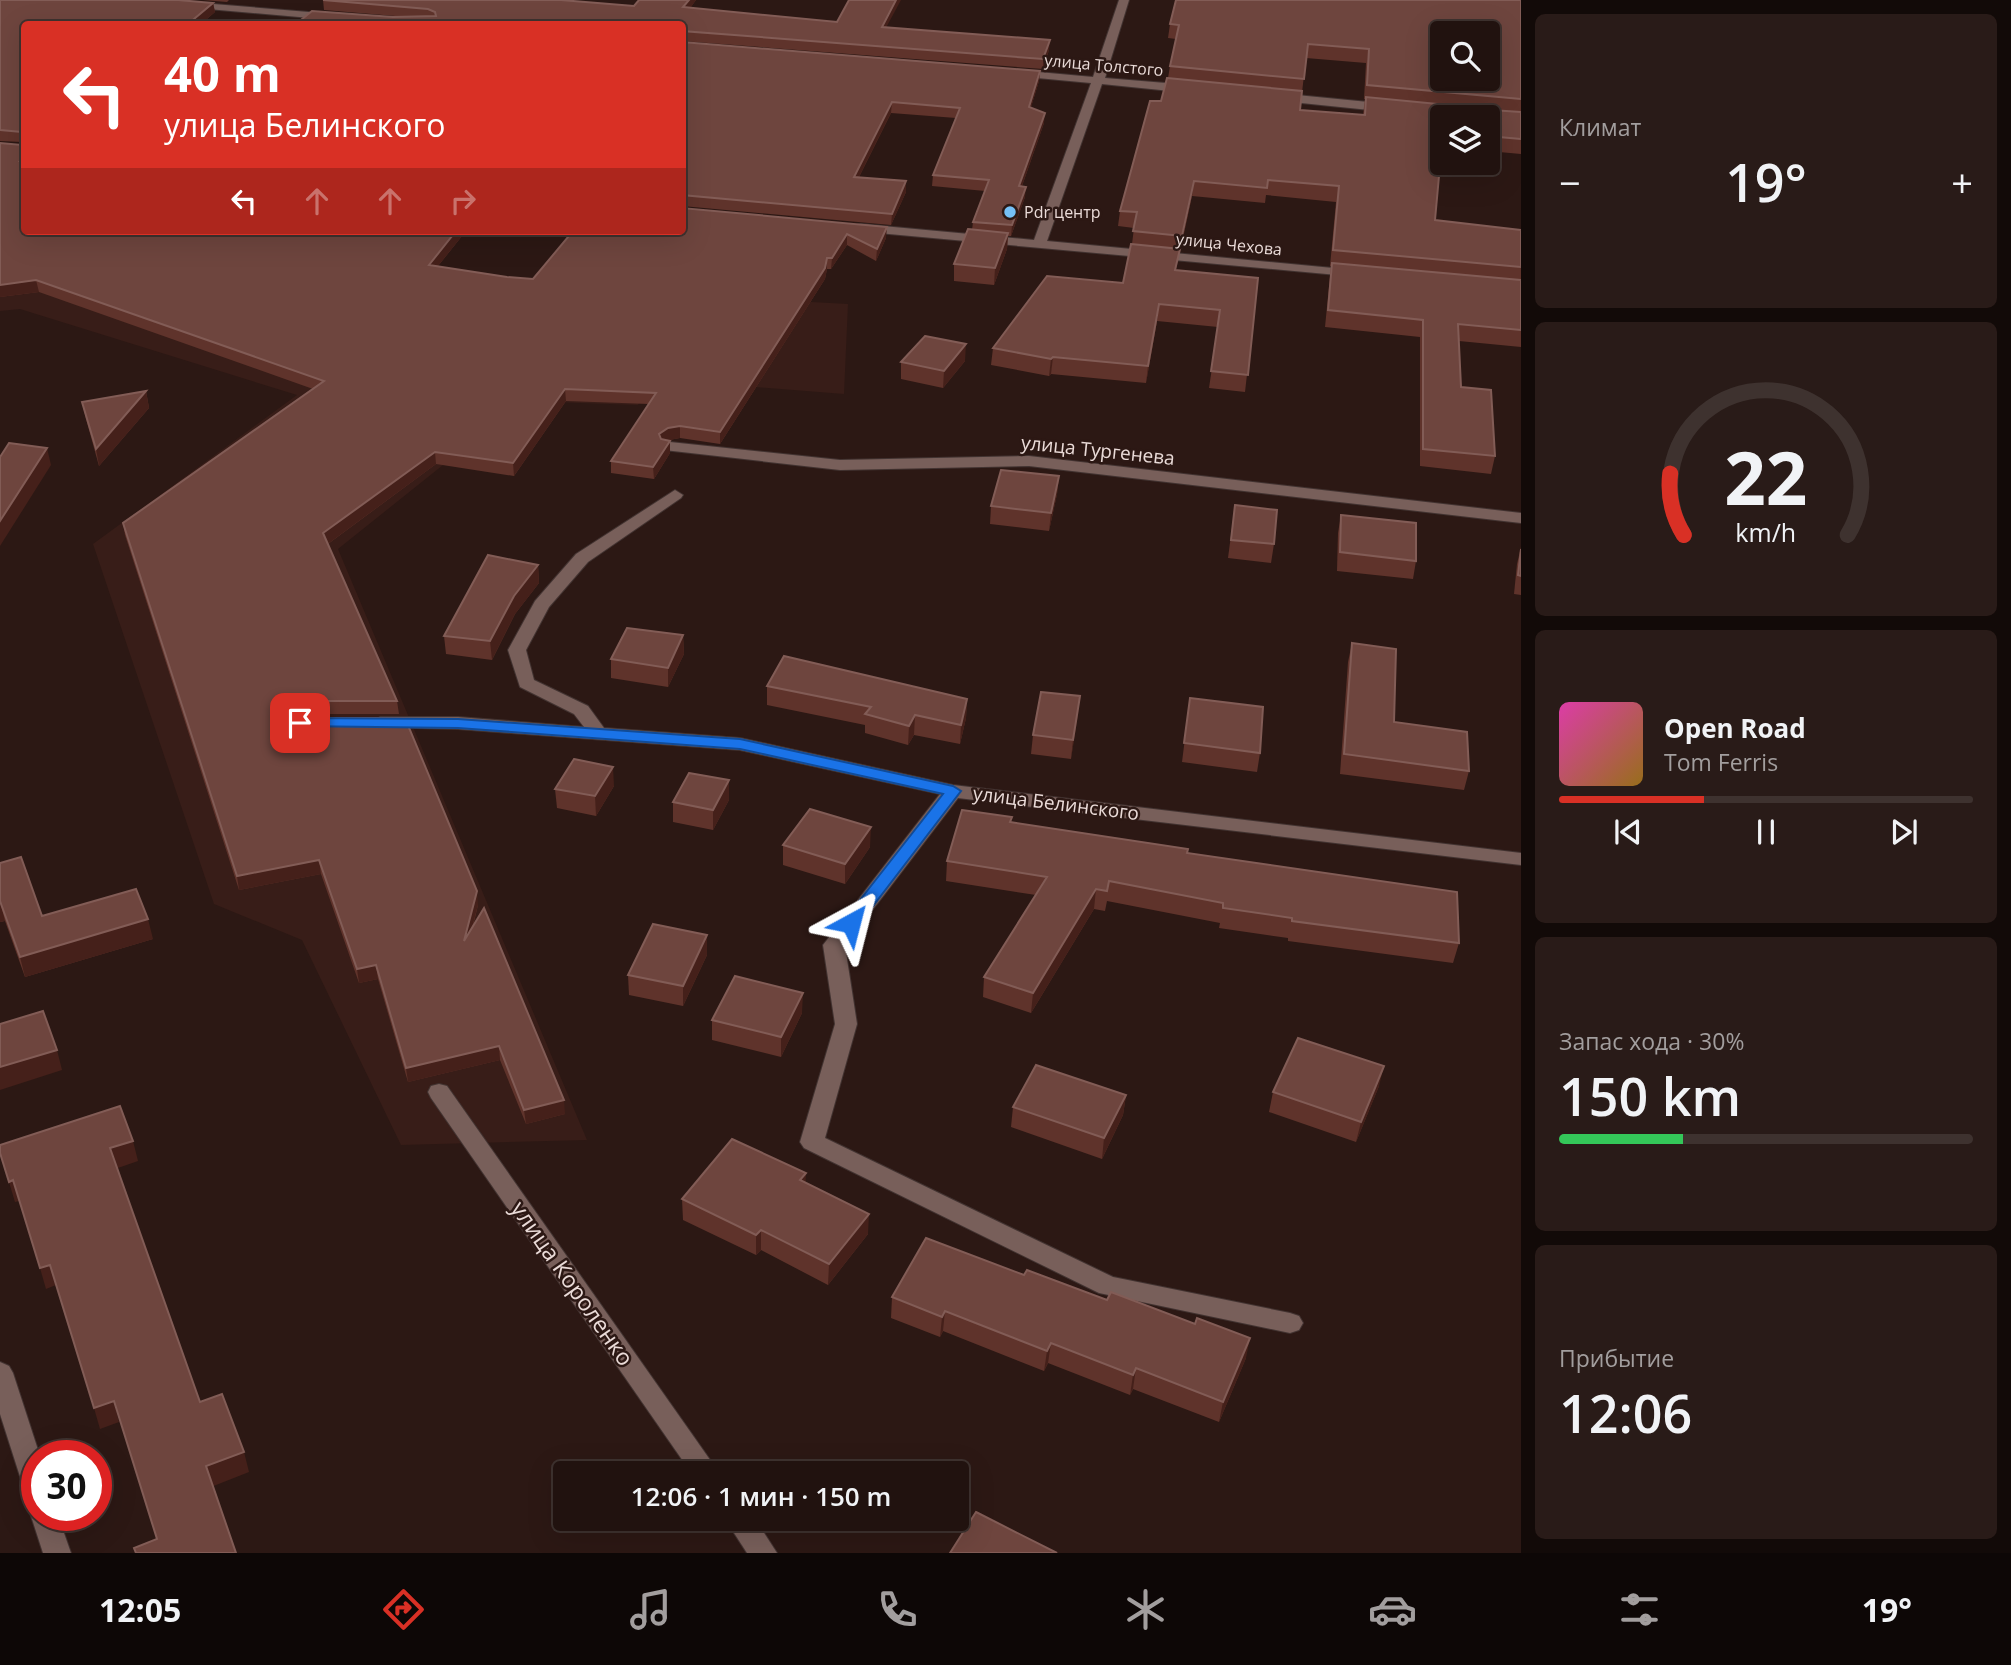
<!DOCTYPE html>
<html lang="ru">
<meta charset="utf-8">
<style>
body{margin:0;font-family:"Open Sans",sans-serif;background:#291b18;color:#f1f3f6;height:100vh;display:flex;flex-direction:column;font-size:26px;white-space:nowrap}
*{box-sizing:border-box;margin:0}
p{font-size:23px;color:#a29e9e}
.icon{flex:none;width:38px;height:38px;fill:none;stroke:currentColor;stroke-width:2;stroke-linecap:round;stroke-linejoin:round}
.map{position:relative;flex:1;overflow:hidden}
.sheet{display:flex;flex-direction:column;gap:14px;padding:14px;background:#120a08;width:490px}
.sheet>*{flex:none}
.banner{position:absolute;left:21px;top:21px;width:665px;height:214px;border-radius:7px;box-shadow:0 7px 28px #0002,0 0 0 2px #3e322f;background:#d93025;color:#fff;overflow:hidden}
.controls{position:absolute;left:1430px;top:21px;display:grid;gap:14px}
.controls a{display:grid;place-items:center;width:70px;height:70px;border-radius:7px;background:#21120f;box-shadow:0 7px 28px #0002,0 0 0 2px #3e322f;font-size:35px}
.speed{position:absolute;left:21px;top:1440px;display:flex;gap:14px;font-size:35px;font-weight:700;text-align:center}
.speed>*{display:grid;place-content:center;width:91px;height:91px;border-radius:50%;background:#21120f;box-shadow:0 7px 28px #0002,0 0 0 2px #3e322f;line-height:1}
.speed .limit{border:10px solid #d22;background:#fff;color:#111}
.pin{position:absolute;display:grid;place-items:center;width:60px;height:60px;color:#fff;margin:-30px;border-radius:14px;box-shadow:0 4px 10px #0006}
.me{position:absolute;width:77px;margin:-38px;rotate:38deg;stroke-linejoin:round;filter:drop-shadow(0 0 5px #0008)}
.turn{display:flex;align-items:center;gap:24px;height:147px;padding:0 28px;font-size:32px}
.turn .icon{width:91px;height:91px;stroke-width:2.5}
.turn b{display:block;font-size:49px;line-height:60px}
.lanes{display:flex;align-items:center;height:66px;padding:0 28px;background:#0003;justify-content:center;gap:35px;direction:ltr}
.lanes .off{opacity:.35}
.big{font-size:52px;font-weight:600;line-height:1.1}
.sheet .card{flex:1;display:flex;flex-direction:column;justify-content:center;gap:10px;min-width:0;padding:0 24px;border-radius:10px;background:#291b18}
.sheet .dial{align-items:center;gap:0}
.dial svg{height:182px;overflow:visible;fill:none;stroke:#3e322f;stroke-width:7;stroke-linecap:round;text-anchor:middle}
.dial text{fill:#f1f3f6;stroke:none}
.song{display:flex;align-items:center;gap:21px}
.cover{width:84px;height:84px;border-radius:10px;background:linear-gradient(135deg,hsl(320 70% 55%),hsl(40 70% 35%))}
.played{height:7px;border-radius:4px;background:linear-gradient(90deg,#d93025 35%,#3e322f 35%)}
.keys{display:flex;justify-content:space-around;direction:ltr}
.heat{display:flex;justify-content:space-between;align-items:center;font-size:38px;direction:ltr}
.charge{height:10px;border-radius:5px;background:linear-gradient(90deg,#34c759 30%,#3e322f 0)}
.trip{position:absolute;left:553px;top:1461px;width:416px;height:70px;border-radius:7px;background:#21120f;box-shadow:0 7px 28px #0002,0 0 0 2px #3e322f;font-weight:600;line-height:70px;text-align:center}
.tab-bar{display:flex;height:112px;justify-content:space-around;align-items:center;background:#0d0706;color:#a29e9e}
.tab-bar .icon{width:49px;height:49px}
.tab-bar .current{color:#d93025}
.tab-bar b{font-size:32px;color:#f1f3f6}
main{display:flex;flex:1;min-height:0}
.map>svg:first-child{display:block}
.built{fill:#381d18}
.lines{fill:none;stroke-linecap:round;stroke-linejoin:round}
.minor-casing{stroke:#423331;stroke-width:2}
.minor{fill:#785f5a;fill-rule:evenodd}
.wall{fill:#5f332b;fill-rule:evenodd}
.shaded-wall{fill:#45201a}
.building{fill:#6e453e;stroke:#825c56;stroke-width:2;fill-rule:evenodd}
.route{fill:#1a73e8;stroke:#114b97;stroke-width:2}
.poi-dot{fill:#75c0f6;stroke:#2c1814;stroke-width:2.5}
.labels{text-anchor:middle;dominant-baseline:central;stroke-width:5;stroke-linejoin:round;paint-order:stroke}
.far-street-label{font-size:16px;fill:#eadbd8;stroke:#2c1814}
.far-poi-label{font-size:16px;fill:#eadbd8;stroke:#2c1814;text-anchor:start}
.street-label{font-size:19px;fill:#eadbd8;stroke:#2c1814}
.near-street-label{font-size:23px;fill:#eadbd8;stroke:#2c1814}
</style>
<main>
<div class="map">
<svg width="1521" height="1553" viewBox="0 0 1521 1553">
<rect width="100%" height="100%" fill="#2c1814"/>
<polygon class="built" points="0,203 24,231 441,282 848,304 844,394 652,379 638,405 523,401 338,549 587,1140 401,1145 302,940 214,904 93,544 297,395 20,309 0,311"/>
<g class="lines">
<defs>
<g id="minor">
<polygon points="1119,0 1129,0 1105,78 1190,85 1196,89 1190,93 1102,84 1047,241 1354,270 1359,271 1359,277 856,231 856,225 861,224 1034,240 1091,83 1015,76 1009,73 1015,70 1093,77"/>
<polygon points="189,2 333,14 339,17 333,20 185,7 184,5"/>
<polygon points="1276,93 1389,104 1395,108 1389,112 1272,100 1270,97"/>
<polygon points="670,442 840,460 1029,456 1521,513 1521,523 1029,466 840,470 664,450 662,447"/>
<polygon points="675,490 683,495 681,498 588,562 549,607 526,650 534,680 588,706 604,728 740,738 953,785 1521,853 1521,865 958,798 845,946 857,1024 825,1138 1113,1277 1290,1313 1299,1316 1303,1323 1299,1330 1290,1333 1099,1293 804,1148 800,1142 835,1024 823,945 940,794 740,750 458,729 373,727 371,723 380,717 458,717 584,727 574,714 520,687 508,650 535,601 576,554"/>
<polygon points="439,1084 447,1086 720,1474 692,1474 431,1098 428,1092 431,1086"/>
<polygon points="0,1362 9,1366 13,1373 40,1456 37,1456 37,1501 27,1497 24,1489 0,1414"/>
<polygon points="37,1507 37,1516 58,1516 71,1553 43,1553 31,1516"/>
<polygon points="725,1519 755,1519 777,1553 747,1553"/>
</g>
</defs>
<use href="#minor" class="minor-casing"/>
<use href="#minor" class="minor"/>
</g>
<g class="wall">
<polygon points="0,0 213,3 215,12 201,24 24,24 24,231 466,231 438,266 507,277 533,279 682,208 886,238 876,261 847,245 831,269 827,269 825,279 720,444 680,438 669,440 667,441 670,441 670,453 654,479 611,473 611,461 649,404 566,401 514,476 436,464 328,544 397,701 399,714 300,714 296,717 478,905 473,926 565,1114 526,1124 500,1060 408,1082 378,979 359,983 321,874 239,890 125,535 123,523 313,389 39,292 0,297 0,143 22,145 22,142 0,141"/>
<polygon points="203,0 229,0 227,2"/>
<polygon points="323,0 634,6 639,0 696,0 690,8 886,27 1049,50 1043,69 682,41 682,24 393,17 407,17 324,10"/>
<path d="M1521 0V154L1488 151V117H1442V158H1440L1435 220 1521 230V347L1459 341 1461 387 1495 456 1491 474 1420 466V337L1325 327 1331 266H1330L1336 202 1266 195 1265 203 1192 196 1180 252H1179L1176 270 1258 278 1245 392 1209 388 1218 327 1157 321 1146 383 1051 374 1049 376 991 365 993 348 1123 283 1132 244 1134 228 1118 226 1120 211 1161 101 1168 78 1170 66 1176 39 1168 38 1170 24ZM1306 58 1366 63 1364 99H1365L1363 115 1300 110Z"/>
<polygon points="682,42 1040,71 1039,81 1031,107 1044,123 1022,186 1025,197 1011,236 1008,236 1007,249 994,285 954,281 954,264 972,230 973,222 985,191 932,186 933,175 956,118 891,113 859,177 906,192 891,225 682,206"/>
<polygon points="965,361 943,388 901,379 901,362"/>
<polygon points="146,391 149,408 99,466 86,419 82,402"/>
<polygon points="1059,476 1057,494 1049,531 990,524 991,506"/>
<polygon points="1235,505 1274,544 1271,563 1228,558"/>
<polygon points="1341,515 1416,561 1413,579 1337,571 1338,533"/>
<polygon points="1521,547 1521,595 1514,594 1517,564"/>
<polygon points="538,565 539,583 515,614 492,660 446,654 444,636"/>
<polygon points="683,635 684,654 668,687 611,678 611,659"/>
<polygon points="1352,643 1394,722 1469,771 1464,790 1340,774 1348,662"/>
<polygon points="767,686 967,699 966,718 960,744 914,735 908,745 865,733 865,725 767,705"/>
<polygon points="1080,696 1071,759 1031,754 1033,735"/>
<polygon points="1190,698 1260,753 1257,772 1182,762"/>
<polygon points="614,786 596,816 557,808 555,789"/>
<polygon points="729,800 713,830 673,822 673,802"/>
<polygon points="1012,817 1011,822 1187,853 1459,943 1453,963 1288,941 1288,938 1219,928 1220,923 1107,901 1105,911 1094,909 1031,1013 983,997 984,977 1036,895 946,881 947,861"/>
<polygon points="783,845 870,847 845,884 783,865"/>
<polygon points="0,863 42,916 153,939 25,977 5,921 0,922"/>
<polygon points="707,935 707,955 683,1006 629,995 628,975"/>
<polygon points="802,1013 781,1057 712,1040 712,1020"/>
<polygon points="1379,1086 1356,1142 1269,1112 1273,1092"/>
<polygon points="1126,1095 1123,1115 1102,1159 1011,1127 1013,1107"/>
<polygon points="806,1183 868,1234 828,1285 761,1250 756,1255 683,1220 682,1199"/>
<polygon points="892,1297 1246,1358 1219,1422 1133,1389 1130,1395 1048,1363 1044,1371 943,1331 940,1337 891,1318"/>
</g>
<g class="shaded-wall">
<polygon points="689,0 696,0 684,17 683,7"/>
<polygon points="896,0 901,0 881,37 882,27"/>
<polygon points="213,3 215,12 201,24 188,24"/>
<polygon points="1050,40 1049,50 1043,69 1043,59"/>
<polygon points="1040,71 1039,81 1028,117 1029,107"/>
<polygon points="892,102 891,113 854,187 854,177"/>
<polygon points="1045,113 1044,123 1018,197 1019,186"/>
<polygon points="906,181 906,192 891,225 892,214"/>
<polygon points="1194,181 1192,196 1180,252 1182,236"/>
<polygon points="1026,187 1025,197 1011,236 1012,225"/>
<polygon points="887,227 886,238 876,261 877,249"/>
<polygon points="456,231 466,231 430,276 429,265"/>
<polygon points="1008,233 1007,249 994,285 995,268"/>
<polygon points="847,234 847,245 831,269 832,258"/>
<polygon points="827,258 827,269 825,279 720,444 720,432"/>
<polygon points="36,280 39,292 0,297 0,285"/>
<polygon points="1159,304 1157,321 1146,383 1148,366"/>
<polygon points="966,344 965,361 943,388 944,371"/>
<polygon points="1053,357 1051,374 1049,376 1051,359"/>
<polygon points="565,389 566,401 514,476 513,463"/>
<polygon points="146,391 149,408 99,466 96,449"/>
<polygon points="680,426 680,438 669,440 659,446 659,434 668,428"/>
<polygon points="670,441 670,453 654,479 653,467"/>
<polygon points="47,448 51,465 0,546 0,521"/>
<polygon points="435,452 436,464 325,546 323,533"/>
<polygon points="1059,476 1057,494 1049,531 1051,513"/>
<polygon points="538,565 539,583 515,614 492,660 490,641 514,596"/>
<polygon points="683,635 684,654 668,687 668,668"/>
<polygon points="1080,696 1078,715 1071,759 1073,740"/>
<polygon points="967,699 966,718 960,744 961,725"/>
<polygon points="298,701 300,714 289,724 286,711"/>
<polygon points="915,715 914,735 908,745 909,726"/>
<polygon points="613,767 614,786 596,816 595,796"/>
<polygon points="729,780 729,800 713,830 713,810"/>
<polygon points="871,827 870,847 845,884 845,864"/>
<polygon points="319,860 321,874 239,890 237,876"/>
<polygon points="1096,889 1094,909 1031,1013 1033,993"/>
<polygon points="477,891 478,905 465,954 464,941"/>
<polygon points="0,901 5,921 0,922"/>
<polygon points="148,919 153,939 25,977 20,957"/>
<polygon points="707,935 707,955 683,1006 683,986"/>
<polygon points="376,965 378,979 359,983 357,969"/>
<polygon points="803,993 802,1013 781,1057 781,1037"/>
<polygon points="499,1046 500,1060 408,1082 406,1068"/>
<polygon points="57,1050 62,1070 0,1090 0,1067"/>
<polygon points="1384,1066 1379,1086 1356,1142 1361,1122"/>
<polygon points="1126,1095 1123,1115 1102,1159 1104,1138"/>
<polygon points="564,1100 565,1114 526,1124 524,1110"/>
<polygon points="133,1141 138,1161 115,1169 110,1148"/>
<polygon points="806,1173 805,1194 800,1180"/>
<polygon points="13,1180 19,1201 15,1202 9,1182"/>
<polygon points="869,1214 868,1234 828,1285 829,1264"/>
<polygon points="761,1230 761,1250 756,1255 756,1235"/>
<polygon points="50,1265 56,1285 46,1289 40,1268"/>
<polygon points="945,1311 943,1331 940,1337 942,1317"/>
<polygon points="1250,1338 1246,1358 1219,1422 1223,1402"/>
<polygon points="1051,1343 1048,1363 1044,1371 1047,1351"/>
<polygon points="1136,1368 1133,1389 1130,1395 1133,1375"/>
<polygon points="114,1401 119,1422 100,1429 94,1408"/>
<polygon points="244,1452 249,1472 211,1487 206,1466"/>
</g>
<g class="building">
<polygon points="0,0 178,0 213,3 188,24 24,24 24,156 20,161 24,161 24,231 456,231 429,265 507,277 533,279 573,231 682,231 682,208 887,227 877,249 847,234 832,258 827,258 825,268 720,432 680,426 668,428 659,434 661,439 670,441 653,467 611,461 656,393 565,389 513,463 435,452 323,533 397,701 298,701 286,711 298,718 405,718 477,891 464,941 484,908 564,1100 524,1110 499,1046 406,1068 376,965 357,969 319,860 237,876 123,523 324,381 36,280 0,285 0,143 22,145 24,135 22,132 0,130"/>
<polygon points="323,0 561,0 634,6 639,0 689,0 683,7 837,22 849,0 896,0 882,27 1050,40 1043,59 682,31 682,24 296,24 312,11 393,17 436,16 435,12 428,9"/>
<path d="M1176 0H1521V99L1367 85 1369 49 1308 44 1304 79 1170 66 1179 25 1170 24ZM1442 33H1488V79H1442Z"/>
<polygon points="682,42 1040,71 1029,107 1045,113 1019,186 1026,187 1012,225 973,222 989,180 933,175 960,108 892,102 854,177 906,181 892,214 682,195"/>
<polygon points="1167,78 1302,91 1300,110 1365,115 1366,97 1448,105 1488,105 1491,110 1521,112 1521,139 1488,136 1488,117 1442,117 1442,143 1435,220 1521,230 1521,267 1333,250 1339,186 1268,180 1267,188 1194,181 1182,236 1133,231 1137,212 1120,211 1150,101 1161,101"/>
<polygon points="968,229 1008,233 995,268 954,264"/>
<polygon points="1131,244 1180,249 1175,270 1258,278 1248,375 1211,371 1220,310 1159,304 1148,366 1053,357 1051,359 993,348 1047,276 1123,283"/>
<polygon points="1332,263 1521,280 1521,330 1458,324 1461,387 1491,390 1495,456 1423,449 1423,320 1328,310"/>
<polygon points="925,336 966,344 944,371 901,362"/>
<polygon points="146,391 96,449 82,402"/>
<polygon points="9,443 47,448 0,521 0,457"/>
<polygon points="1001,470 1059,476 1051,513 991,506"/>
<polygon points="1235,505 1277,510 1274,544 1231,540"/>
<polygon points="1341,515 1416,523 1416,561 1340,552"/>
<polygon points="1521,549 1521,576 1518,575"/>
<polygon points="488,555 538,565 514,596 490,641 444,636"/>
<polygon points="627,628 683,635 668,668 611,659"/>
<polygon points="1352,643 1396,649 1394,722 1467,732 1469,771 1344,754"/>
<polygon points="784,656 967,699 961,725 915,715 909,726 865,714 871,707 767,686"/>
<polygon points="1041,692 1080,696 1073,740 1033,735"/>
<polygon points="1190,698 1263,707 1260,753 1184,743"/>
<polygon points="574,759 613,767 595,796 555,789"/>
<polygon points="689,773 729,780 713,810 673,802"/>
<polygon points="810,809 871,827 845,864 783,845"/>
<polygon points="962,810 1012,817 1010,822 1188,849 1187,853 1457,892 1459,943 1292,921 1292,918 1223,908 1223,903 1109,881 1107,891 1096,889 1033,993 984,977 1047,877 947,861"/>
<polygon points="21,857 42,916 136,889 148,919 20,957 0,901 0,863"/>
<polygon points="653,924 707,935 683,986 628,975"/>
<polygon points="735,976 803,993 781,1037 712,1020"/>
<polygon points="43,1011 57,1050 0,1067 0,1024"/>
<polygon points="1298,1038 1384,1066 1361,1122 1273,1092"/>
<polygon points="1036,1065 1126,1095 1104,1138 1013,1107"/>
<polygon points="120,1106 133,1141 110,1148 200,1402 222,1394 244,1452 206,1466 236,1553 136,1553 134,1548 157,1539 114,1401 94,1408 50,1265 40,1268 13,1180 9,1182 0,1153 0,1145"/>
<polygon points="732,1139 806,1173 800,1180 869,1214 829,1264 761,1230 756,1235 682,1199"/>
<polygon points="926,1238 1024,1275 1027,1270 1107,1300 1111,1292 1195,1324 1197,1318 1250,1338 1223,1402 1136,1368 1133,1375 1051,1343 1047,1351 945,1311 942,1317 892,1297"/>
<polygon points="976,1512 1057,1553 950,1553"/>
</g>
<polygon class="route" points="300,718 458,719 740,739 953,786 961,791 857,927 845,927 842,923 845,919 943,794 740,749 458,728 295,726 293,723"/>
<circle class="poi-dot" cx="1010" cy="212" r="7"/>
<g class="labels">
<g class="far-street-label">
<text transform="translate(1104 65) rotate(5)">улица Толстого</text>
<text transform="translate(1229 244) rotate(6)">улица Чехова</text>
</g>
<g class="far-poi-label">
<text x="1024" y="212">Pdr центр</text>
</g>
<g class="street-label">
<text transform="translate(1098 450) rotate(6)">улица Тургенева</text>
<text transform="translate(1056 803) rotate(7)">улица Белинского</text>
</g>
<g class="near-street-label">
<text transform="translate(573 1283) rotate(55)">улица Короленко</text>
</g>
</g>
</svg>
<div class="controls">
<a><svg class="icon" aria-label="search" viewBox="0 0 24 24"><circle cx="10" cy="10" r="6"/><path d="M15 15l6 6"/></svg></a>
<a><svg class="icon" aria-label="layers" viewBox="0 0 24 24"><path d="M12 4l9 5-9 5-9-5zM3 14l9 5 9-5"/></svg></a>
</div>
<div class="speed"><div class="limit">30</div></div>
<div class="pin" style="left:300px;top:723px;background:#d93025"><svg class="icon" aria-label="arrive" viewBox="0 0 24 24"><path d="M6 21V4h12l-3 4 3 4H6"/></svg></div>
<svg class="me" style="left:851px;top:923px" viewBox="-20 -20 40 40"><path d="M0-17L14 15 0 8-14 15z" fill="#1a73e8" stroke="#fff" stroke-width="4"/></svg>
<div class="trip">12:06 · 1 мин · 150 m</div>
<div class="banner">
<div class="turn"><svg class="icon" aria-label="left" viewBox="0 0 24 24"><path d="M17 20v-9H6M10 6l-5 5 5 5"/></svg><div><b>40 m</b>улица Белинского</div></div>
<div class="lanes"><svg class="icon" aria-label="left" viewBox="0 0 24 24"><path d="M17 20v-9H6M10 6l-5 5 5 5"/></svg><svg class="icon off" aria-label="ahead" viewBox="0 0 24 24"><path d="M12 20V5M6 11l6-6 6 6"/></svg><svg class="icon off" aria-label="ahead" viewBox="0 0 24 24"><path d="M12 20V5M6 11l6-6 6 6"/></svg><svg class="icon off" aria-label="right" viewBox="0 0 24 24"><path d="M7 20v-9h11M14 6l5 5-5 5"/></svg></div>
</div>
</div>
<section class="sheet">
<div class="card"><p>Климат</p>
<div class="heat"><a>−</a><b class="big">19°</b><a>+</a></div>
</div>
<div class="card dial"><svg viewBox="0 0 100 80">
<path d="M14 69A42 42 0 1 1 86 69"/>
<path d="M14 69A42 42 0 0 1 8 42" stroke="#d93025"/>
<text x="50" y="56" font-size="32" font-weight="700">22</text>
<text x="50" y="72" font-size="11">km/h</text>
</svg></div>
<div class="card">
<div class="song"><i class="cover"></i><div><b>Open Road</b><p>Tom Ferris</p></div></div>
<div class="played"></div>
<div class="keys"><svg class="icon" aria-label="previous" viewBox="0 0 24 24"><path d="M18 5L8 12l10 7zM5 5v14"/></svg><svg class="icon" aria-label="pause" viewBox="0 0 24 24"><path d="M8 5v14M16 5v14"/></svg><svg class="icon" aria-label="next" viewBox="0 0 24 24"><path d="M6 5l10 7-10 7zM19 5v14"/></svg></div>
</div>
<div class="card"><p>Запас хода · 30%</p><b class="big">150 km</b><div class="charge"></div></div>
<div class="card"><p>Прибытие</p><b class="big">12:06</b></div>
</section>
</main>
<nav class="tab-bar">
<b>12:05</b>
<svg class="icon current" aria-label="directions" viewBox="0 0 24 24"><path d="M12 3l9 9-9 9-9-9zM9 14v-3h6M13 9l2 2-2 2"/></svg>
<svg class="icon" aria-label="music" viewBox="0 0 24 24"><path d="M9 18V5l10-2v13"/><circle cx="6" cy="18" r="3"/><circle cx="16" cy="16" r="3"/></svg>
<svg class="icon" aria-label="phone" viewBox="0 0 24 24"><path d="M5 4h4l2 5-3 2q2 4 5 5l2-3 5 2v4C11 20 4 13 5 4z"/></svg>
<svg class="icon" aria-label="climate" viewBox="0 0 24 24"><path d="M12 3v18M4 7l16 10M4 17L20 7"/></svg>
<svg class="icon" aria-label="car" viewBox="0 0 24 24"><path d="M5 17H2v-5l4-1 3-4h7l3 4 3 1v5h-3M9 17h6M6 11h13"/><circle cx="7" cy="17" r="2"/><circle cx="17" cy="17" r="2"/></svg>
<svg class="icon" aria-label="filters" viewBox="0 0 24 24"><path d="M4 7h16M4 17h16"/><circle cx="9" cy="7" r="2"/><circle cx="15" cy="17" r="2"/></svg>
<b>19°</b>
</nav>
